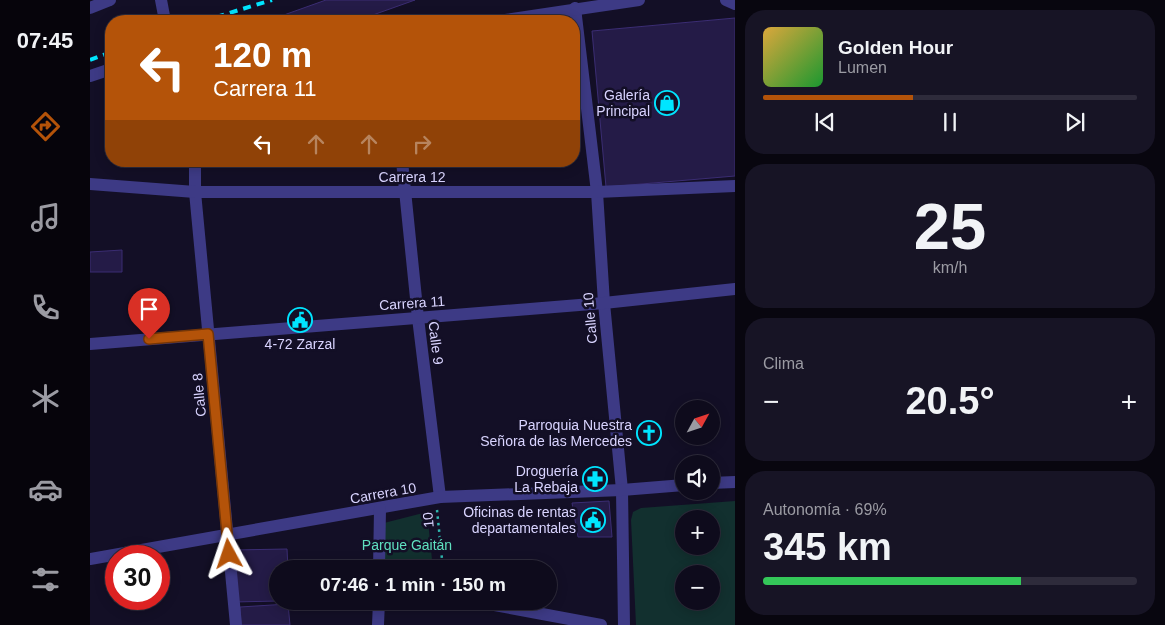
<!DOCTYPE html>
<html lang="es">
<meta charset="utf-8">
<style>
body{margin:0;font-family:Arial,sans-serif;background:#171425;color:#f1f3f6;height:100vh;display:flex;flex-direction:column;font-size:19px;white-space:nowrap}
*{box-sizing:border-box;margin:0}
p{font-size:16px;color:#9b9ba3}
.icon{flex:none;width:28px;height:28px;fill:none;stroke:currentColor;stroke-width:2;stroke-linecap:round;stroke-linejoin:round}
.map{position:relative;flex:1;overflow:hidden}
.sheet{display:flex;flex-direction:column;gap:10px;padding:10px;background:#08060f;width:430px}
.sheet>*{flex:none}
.hud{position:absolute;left:15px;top:15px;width:475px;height:152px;border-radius:20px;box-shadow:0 2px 12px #0003,0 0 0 1px #2e2b3b;background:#b45309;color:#fff;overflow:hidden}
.needle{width:32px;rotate:50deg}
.tools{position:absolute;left:585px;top:400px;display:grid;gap:10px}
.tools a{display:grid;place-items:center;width:45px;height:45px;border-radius:50%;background:#0e0b1c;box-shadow:0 2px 12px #0003,0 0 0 1px #2e2b3b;font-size:25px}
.speed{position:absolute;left:15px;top:545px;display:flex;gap:10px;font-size:25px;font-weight:700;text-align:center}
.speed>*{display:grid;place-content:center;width:65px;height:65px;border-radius:50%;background:#0e0b1c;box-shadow:0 2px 12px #0003,0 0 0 1px #2e2b3b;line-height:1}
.speed .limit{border:8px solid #d22;background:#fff;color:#111}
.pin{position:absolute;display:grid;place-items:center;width:42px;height:42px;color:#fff;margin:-51px -21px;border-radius:50% 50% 50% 0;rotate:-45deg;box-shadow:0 0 5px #0007}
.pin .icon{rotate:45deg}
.me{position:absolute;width:55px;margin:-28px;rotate:355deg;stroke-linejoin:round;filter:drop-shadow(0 0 4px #0008)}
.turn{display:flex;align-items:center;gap:18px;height:105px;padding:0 25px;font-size:22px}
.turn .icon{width:65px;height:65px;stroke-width:2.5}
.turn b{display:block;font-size:35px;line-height:42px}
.lanes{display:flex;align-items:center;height:48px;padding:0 25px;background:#0003;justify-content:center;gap:25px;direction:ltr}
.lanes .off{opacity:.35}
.big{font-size:38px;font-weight:700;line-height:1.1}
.sheet .card{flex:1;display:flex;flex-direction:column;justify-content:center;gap:8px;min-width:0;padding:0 18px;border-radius:20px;background:#171425}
.sheet .dial{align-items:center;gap:0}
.dial b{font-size:65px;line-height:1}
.song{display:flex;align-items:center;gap:15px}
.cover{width:60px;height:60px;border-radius:8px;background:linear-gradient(135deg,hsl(40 70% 55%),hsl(130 70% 35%))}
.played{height:5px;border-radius:2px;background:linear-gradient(90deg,#b45309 40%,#2e2b3b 40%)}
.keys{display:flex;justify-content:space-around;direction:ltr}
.heat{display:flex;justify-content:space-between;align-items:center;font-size:28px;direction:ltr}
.charge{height:8px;border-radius:4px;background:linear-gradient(90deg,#34c759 69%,#2e2b3b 0)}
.trip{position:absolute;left:179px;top:560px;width:288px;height:50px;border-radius:25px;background:#0e0b1c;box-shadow:0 2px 12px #0003,0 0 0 1px #2e2b3b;font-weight:700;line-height:50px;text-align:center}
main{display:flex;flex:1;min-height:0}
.dock{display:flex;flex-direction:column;width:90px;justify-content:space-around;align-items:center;background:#06040b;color:#9b9ba3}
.dock .icon{width:35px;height:35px}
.dock .current{color:#b45309}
.dock b{font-size:22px;color:#f1f3f6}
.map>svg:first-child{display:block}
.green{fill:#12302f;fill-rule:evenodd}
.building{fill:#241b47;stroke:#3b2d73}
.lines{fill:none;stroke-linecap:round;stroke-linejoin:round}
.path{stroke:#2fb8b0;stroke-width:2.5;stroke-dasharray:2.5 4;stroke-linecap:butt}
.minor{stroke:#3d3a85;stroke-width:12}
.rail{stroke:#00e5ff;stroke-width:4;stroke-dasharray:8 6;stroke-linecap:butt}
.route-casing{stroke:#753606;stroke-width:12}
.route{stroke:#b45309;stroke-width:9}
.labels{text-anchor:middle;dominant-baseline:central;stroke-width:5;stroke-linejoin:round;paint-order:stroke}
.poi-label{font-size:14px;fill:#d9d4ff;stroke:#130f26;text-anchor:end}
.street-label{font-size:14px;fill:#d9d4ff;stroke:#130f26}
.park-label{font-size:14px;fill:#5fe0c0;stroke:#130f26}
</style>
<main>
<nav class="dock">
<b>07:45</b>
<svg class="icon current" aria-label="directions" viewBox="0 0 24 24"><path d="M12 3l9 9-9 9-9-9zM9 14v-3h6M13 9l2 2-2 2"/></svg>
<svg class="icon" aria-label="music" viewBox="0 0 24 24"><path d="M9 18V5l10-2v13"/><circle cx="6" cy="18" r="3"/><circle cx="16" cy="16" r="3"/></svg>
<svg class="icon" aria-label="phone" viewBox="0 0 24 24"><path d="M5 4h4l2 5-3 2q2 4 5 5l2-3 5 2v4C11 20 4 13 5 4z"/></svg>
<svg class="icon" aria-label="climate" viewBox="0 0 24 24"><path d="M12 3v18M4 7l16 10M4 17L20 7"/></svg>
<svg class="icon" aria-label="car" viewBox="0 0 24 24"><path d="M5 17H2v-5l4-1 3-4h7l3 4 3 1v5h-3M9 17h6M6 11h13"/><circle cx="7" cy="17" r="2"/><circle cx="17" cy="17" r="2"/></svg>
<svg class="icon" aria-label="filters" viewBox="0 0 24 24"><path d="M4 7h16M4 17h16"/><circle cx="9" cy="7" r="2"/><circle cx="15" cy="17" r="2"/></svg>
</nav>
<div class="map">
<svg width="645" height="625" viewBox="0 0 645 625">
<rect width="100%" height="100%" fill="#130f26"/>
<g class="green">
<path d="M645 501V625H546L541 520 543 512 551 508ZM594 519H621V546H594ZM594 574H621V601H594Z"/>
<polygon points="337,512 343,569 293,569 294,523"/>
</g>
<g class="building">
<polygon points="236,0 325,0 266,21 177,21"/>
<polygon points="645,18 645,176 516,187 502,31"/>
<polygon points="32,250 32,272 0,272 0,252"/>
<polygon points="519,501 522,537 488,537 482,503"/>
<polygon points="197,549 198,569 188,569 188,601 144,602 143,550"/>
<polygon points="198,604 200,625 151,625 150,607"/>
</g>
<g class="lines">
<polyline class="path" points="347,510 353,569"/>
<g class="minor">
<polyline points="71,0 75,21"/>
<polyline points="636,0 645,4"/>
<polyline points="0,8 20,0"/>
<polyline points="485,8 507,192 514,303 532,490 534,625"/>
<polyline points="408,21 549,0"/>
<polyline points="0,76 21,69"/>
<polyline points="105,161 105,192 146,625"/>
<polyline points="312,161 328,318 350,497"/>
<polyline points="0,184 105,192 507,192 645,186"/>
<polyline points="0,344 514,303 645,289"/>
<polyline points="621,483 645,482"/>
<polyline points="0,559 350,497 532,490 594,485"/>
<polyline points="289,569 290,509"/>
<polyline points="383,601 511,625"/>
<polyline points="288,625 289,601"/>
</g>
<g class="rail">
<polyline points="113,21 182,0"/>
<polyline points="0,60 21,52"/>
</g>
</g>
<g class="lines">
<defs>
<polyline id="route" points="59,339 118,334 139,554"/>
</defs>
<use href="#route" class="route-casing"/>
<use href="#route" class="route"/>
</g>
<defs>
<symbol id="shop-ring" viewBox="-11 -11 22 22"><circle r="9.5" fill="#130f26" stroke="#00e5ff" stroke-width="1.5"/><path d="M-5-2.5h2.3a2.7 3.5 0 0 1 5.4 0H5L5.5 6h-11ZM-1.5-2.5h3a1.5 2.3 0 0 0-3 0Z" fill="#00e5ff"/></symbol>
<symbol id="civic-ring" viewBox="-11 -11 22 22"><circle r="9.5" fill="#130f26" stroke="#00e5ff" stroke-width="1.5"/><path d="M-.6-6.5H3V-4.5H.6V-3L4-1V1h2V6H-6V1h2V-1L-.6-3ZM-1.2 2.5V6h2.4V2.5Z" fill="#00e5ff"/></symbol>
<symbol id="church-ring" viewBox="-11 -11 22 22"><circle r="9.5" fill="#130f26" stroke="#00e5ff" stroke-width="1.5"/><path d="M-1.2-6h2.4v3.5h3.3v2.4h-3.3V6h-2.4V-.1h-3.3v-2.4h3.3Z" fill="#00e5ff"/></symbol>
<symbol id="pharmacy-ring" viewBox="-11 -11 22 22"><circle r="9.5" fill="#130f26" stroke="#00e5ff" stroke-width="1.5"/><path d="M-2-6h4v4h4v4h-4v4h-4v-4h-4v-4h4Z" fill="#00e5ff"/></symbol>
</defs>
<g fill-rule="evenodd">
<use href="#shop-ring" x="563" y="89" width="28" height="28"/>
<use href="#civic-ring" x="196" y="306" width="28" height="28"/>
<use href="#church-ring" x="545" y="419" width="28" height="28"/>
<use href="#pharmacy-ring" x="491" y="465" width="28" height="28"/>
<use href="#civic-ring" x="489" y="506" width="28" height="28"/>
</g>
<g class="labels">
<g class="poi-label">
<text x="560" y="95">Galería<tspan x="560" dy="16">Principal</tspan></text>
<text x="210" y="344" text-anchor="middle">4-72 Zarzal</text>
<text x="542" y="425">Parroquia Nuestra<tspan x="542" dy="16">Señora de las Mercedes</tspan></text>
<text x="488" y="471">Droguería<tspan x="488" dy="16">La Rebaja</tspan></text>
<text x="486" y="512">Oficinas de rentas<tspan x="486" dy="16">departamentales</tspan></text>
</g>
<g class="street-label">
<text x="322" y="177">Carrera 12</text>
<text transform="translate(322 303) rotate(-4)">Carrera 11</text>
<text transform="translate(500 318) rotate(-95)">Calle 10</text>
<text transform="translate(346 343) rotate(83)">Calle 9</text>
<text transform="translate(109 395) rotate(-95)">Calle 8</text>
<text transform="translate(293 493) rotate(-10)">Carrera 10</text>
<text transform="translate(338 520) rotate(-95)">10</text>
</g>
<g class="park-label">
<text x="317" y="545">Parque Gaitán</text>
</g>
</g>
</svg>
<div class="tools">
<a><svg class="needle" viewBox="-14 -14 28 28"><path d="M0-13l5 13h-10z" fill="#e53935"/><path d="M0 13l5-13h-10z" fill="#9b9ba3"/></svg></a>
<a><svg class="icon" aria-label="sound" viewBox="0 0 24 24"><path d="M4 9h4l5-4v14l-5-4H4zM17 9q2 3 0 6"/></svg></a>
<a>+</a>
<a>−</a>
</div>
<div class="speed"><div class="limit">30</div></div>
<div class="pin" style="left:59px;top:339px;background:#d93025"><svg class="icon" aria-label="arrive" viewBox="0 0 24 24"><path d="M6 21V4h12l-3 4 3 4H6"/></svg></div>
<svg class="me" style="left:139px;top:554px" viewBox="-20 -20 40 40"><path d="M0-17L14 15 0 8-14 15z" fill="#b45309" stroke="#fff" stroke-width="4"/></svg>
<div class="trip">07:46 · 1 min · 150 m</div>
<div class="hud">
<div class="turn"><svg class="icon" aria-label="left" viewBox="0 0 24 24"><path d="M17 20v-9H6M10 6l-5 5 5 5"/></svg><div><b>120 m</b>Carrera 11</div></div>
<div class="lanes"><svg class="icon" aria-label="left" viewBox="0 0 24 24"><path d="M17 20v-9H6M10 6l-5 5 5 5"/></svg><svg class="icon off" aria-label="ahead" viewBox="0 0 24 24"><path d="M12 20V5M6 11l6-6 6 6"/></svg><svg class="icon off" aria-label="ahead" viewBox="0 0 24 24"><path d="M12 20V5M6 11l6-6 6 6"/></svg><svg class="icon off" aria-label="right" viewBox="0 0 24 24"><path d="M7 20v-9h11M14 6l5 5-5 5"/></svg></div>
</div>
</div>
<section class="sheet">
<div class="card">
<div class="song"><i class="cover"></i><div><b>Golden Hour</b><p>Lumen</p></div></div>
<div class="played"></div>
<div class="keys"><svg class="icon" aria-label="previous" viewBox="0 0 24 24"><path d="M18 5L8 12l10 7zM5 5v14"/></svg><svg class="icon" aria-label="pause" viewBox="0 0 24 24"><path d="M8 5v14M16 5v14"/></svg><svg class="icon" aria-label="next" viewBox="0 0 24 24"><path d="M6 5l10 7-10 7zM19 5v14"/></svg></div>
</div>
<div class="card dial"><b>25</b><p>km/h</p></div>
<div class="card"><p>Clima</p>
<div class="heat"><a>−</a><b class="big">20.5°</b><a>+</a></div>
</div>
<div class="card"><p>Autonomía · 69%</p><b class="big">345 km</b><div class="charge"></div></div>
</section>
</main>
